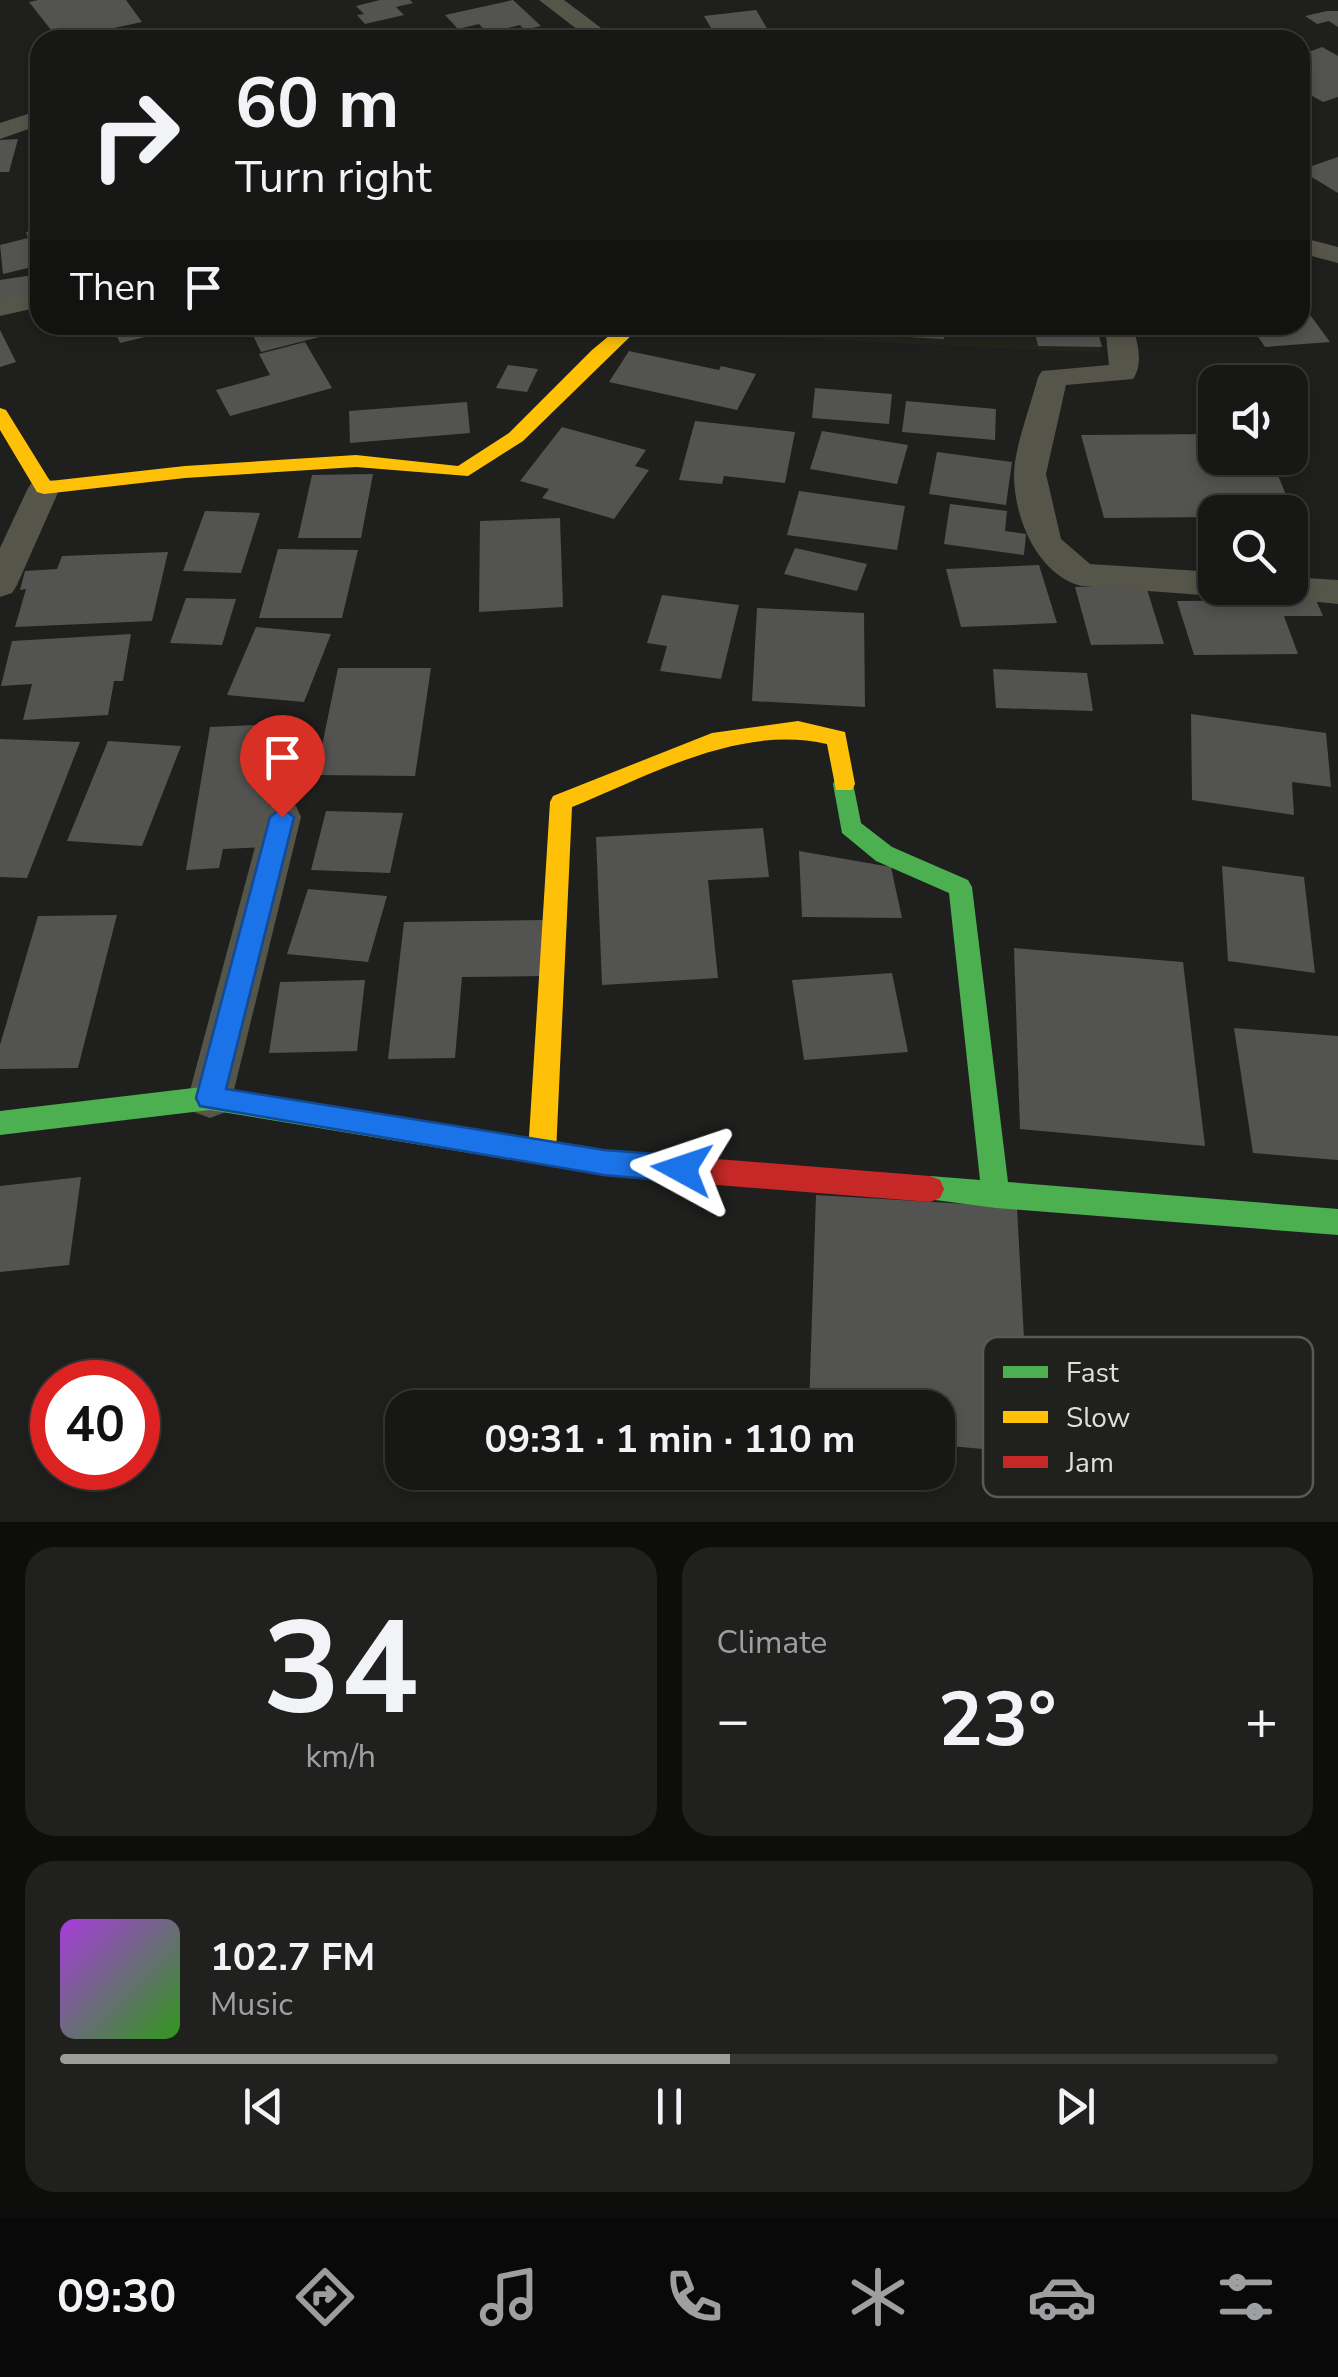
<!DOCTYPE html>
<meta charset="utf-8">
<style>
body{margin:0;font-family:"Nunito Sans",sans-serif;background:#20201f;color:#f1f3f6;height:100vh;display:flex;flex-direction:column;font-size:38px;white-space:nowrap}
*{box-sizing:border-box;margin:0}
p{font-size:32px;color:#9e9fa1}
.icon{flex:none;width:55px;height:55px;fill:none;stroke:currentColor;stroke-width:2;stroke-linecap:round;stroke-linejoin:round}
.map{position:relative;height:1522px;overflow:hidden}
.drawer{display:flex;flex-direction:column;gap:25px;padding:25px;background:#0d0d0c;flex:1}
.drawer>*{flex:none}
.top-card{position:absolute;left:30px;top:30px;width:1280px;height:305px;border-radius:30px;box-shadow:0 5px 15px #0003,0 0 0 2px #363635;background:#171716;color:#f1f3f6;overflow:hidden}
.fabs{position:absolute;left:1198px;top:365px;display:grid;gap:20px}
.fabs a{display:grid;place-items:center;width:110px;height:110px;border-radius:20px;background:#171716;box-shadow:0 5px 15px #0003,0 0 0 2px #363635;font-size:50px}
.speed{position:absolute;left:30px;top:1360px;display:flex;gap:20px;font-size:50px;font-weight:700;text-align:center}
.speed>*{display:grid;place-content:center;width:130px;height:130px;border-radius:50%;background:#171716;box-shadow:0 5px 15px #0003,0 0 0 2px #363635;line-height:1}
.speed .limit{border:15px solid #d22;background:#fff;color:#111}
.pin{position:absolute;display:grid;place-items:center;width:85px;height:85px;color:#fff;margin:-102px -42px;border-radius:50% 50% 50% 0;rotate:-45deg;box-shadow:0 0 10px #0007}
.pin .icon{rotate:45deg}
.me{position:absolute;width:110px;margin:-55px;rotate:275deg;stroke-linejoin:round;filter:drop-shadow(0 0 8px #0008)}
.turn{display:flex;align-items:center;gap:35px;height:210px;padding:0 40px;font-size:45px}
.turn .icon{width:130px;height:130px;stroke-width:2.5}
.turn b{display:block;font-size:70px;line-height:85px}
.then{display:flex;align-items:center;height:95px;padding:0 40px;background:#0003;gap:20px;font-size:38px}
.big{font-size:75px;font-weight:700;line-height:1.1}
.drawer .card{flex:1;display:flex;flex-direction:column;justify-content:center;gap:15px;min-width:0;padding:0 35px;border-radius:30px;background:#20201f}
.drawer .dial{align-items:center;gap:0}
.dial b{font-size:130px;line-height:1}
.song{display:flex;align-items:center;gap:30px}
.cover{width:120px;height:120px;border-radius:15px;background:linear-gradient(135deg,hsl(280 70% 55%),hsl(110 70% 35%))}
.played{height:10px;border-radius:5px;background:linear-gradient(90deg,#9c9c9a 55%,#363635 55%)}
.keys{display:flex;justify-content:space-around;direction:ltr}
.heat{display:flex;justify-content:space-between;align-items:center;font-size:55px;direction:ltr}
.drawer .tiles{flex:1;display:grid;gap:25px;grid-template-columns:1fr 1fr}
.card:last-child{grid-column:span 2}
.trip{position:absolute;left:385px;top:1390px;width:570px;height:100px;border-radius:30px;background:#171716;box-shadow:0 5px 15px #0003,0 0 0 2px #363635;font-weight:700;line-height:100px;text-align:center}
.tabs{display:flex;height:160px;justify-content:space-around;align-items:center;background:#090909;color:#9e9fa1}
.tabs .icon{width:70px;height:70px}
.tabs .active{color:#9c9c9a}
.tabs b{font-size:45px;color:#f1f3f6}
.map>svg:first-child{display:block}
.built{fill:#25251d}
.building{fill:#535352}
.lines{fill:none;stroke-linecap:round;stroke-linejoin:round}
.street{fill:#555549;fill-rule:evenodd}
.fast{fill:#4caf50;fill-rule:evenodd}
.slow{fill:#ffc107;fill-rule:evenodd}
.jam{fill:#c62828;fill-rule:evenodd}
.route{fill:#1a73e8;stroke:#114b97;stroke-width:2.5}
.key{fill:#20201d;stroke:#595957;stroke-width:2.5}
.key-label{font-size:28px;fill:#dfdfdd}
</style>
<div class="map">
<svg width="1338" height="1522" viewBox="0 0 1338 1522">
<rect width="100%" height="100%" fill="#1f1f1e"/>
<polygon class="built" points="661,325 1096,325 1101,353 655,331"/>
<g class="building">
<polygon points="38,0 126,0 142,22 59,40 29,2"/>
<polygon points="380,0 410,0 413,3 396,7 404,15 365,24 357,15 364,14 356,6"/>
<polygon points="513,0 541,26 524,30 520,25 487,33 479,24 458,29 445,15"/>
<polygon points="756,10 771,35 764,36 767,40 718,40 704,16"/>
<polygon points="1327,11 1338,11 1338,27 1329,21 1317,24 1305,16"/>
<polygon points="518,31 521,40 462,40 461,35"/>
<polygon points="1322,47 1338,56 1338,97 1323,102 1300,89 1300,55"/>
<polygon points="18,139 9,172 0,172 0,140"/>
<polygon points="1338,157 1338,193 1300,170"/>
<polygon points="40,228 40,265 3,274 0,245 28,238 26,232"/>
<polygon points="40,274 40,294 0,300 0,280"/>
<polygon points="1300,301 1330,342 1265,347 1250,325 1300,325"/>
<polygon points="112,325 190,325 191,326 120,343"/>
<polygon points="248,325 335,325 339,332 261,352"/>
<polygon points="871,325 944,327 944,339 871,335"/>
<polygon points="1033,325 1096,325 1102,347 1038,346"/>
<polygon points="0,330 16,362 0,367"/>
<polygon points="305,342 332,388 230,416 216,390 270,375 259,354"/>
<polygon points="629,351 719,370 721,366 756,374 737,410 609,382"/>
<polygon points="508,365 538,369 527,392 496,388"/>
<polygon points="815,388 892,394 889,424 812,418"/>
<polygon points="906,401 996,409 995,440 902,432"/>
<polygon points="467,402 470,433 350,443 349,411"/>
<polygon points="695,421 795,432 785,483 724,476 722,484 679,480"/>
<polygon points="562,427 646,450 635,466 649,470 614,519 542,498 549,489 520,481"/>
<polygon points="822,431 908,445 897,484 810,469"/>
<polygon points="1215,434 1215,458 1271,458 1295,517 1290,517 1290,512 1215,512 1215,517 1104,518 1081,435"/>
<polygon points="937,452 1012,462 1006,505 929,494"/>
<polygon points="373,474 361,538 298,538 312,475"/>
<polygon points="799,491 905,506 897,550 787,535"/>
<polygon points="950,504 1007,511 1005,531 1026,534 1024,555 944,544"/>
<polygon points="205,511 260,513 241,573 183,571"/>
<polygon points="560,518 563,607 479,612 480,521"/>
<polygon points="795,548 867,564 857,591 784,574"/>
<polygon points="278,549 358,550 342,618 259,618"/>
<polygon points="168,552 152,621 15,627 26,589 20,590 25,571 57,569 62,556"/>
<polygon points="1039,565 1057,623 961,627 946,569"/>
<polygon points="1146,586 1164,644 1091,645 1075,587"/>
<polygon points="662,595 739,605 721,679 660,671 667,646 647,643"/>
<polygon points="186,598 236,599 222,645 170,643"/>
<polygon points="1316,600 1323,616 1284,616 1298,654 1194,655 1177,601"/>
<polygon points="757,608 864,613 865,707 752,701"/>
<polygon points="256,627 331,634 304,702 227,695"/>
<polygon points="131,634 123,681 114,681 108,715 23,720 32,684 1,686 12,641"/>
<polygon points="338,668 431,668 415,776 316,775"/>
<polygon points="993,669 1087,673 1093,711 996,708"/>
<polygon points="1191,714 1326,733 1331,787 1292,782 1294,815 1192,800"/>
<polygon points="280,724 264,847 223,849 219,868 186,870 210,727"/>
<polygon points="0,739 80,742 27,878 0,877"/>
<polygon points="108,741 181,746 142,846 67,841"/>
<polygon points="326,811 403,813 390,873 311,870"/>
<polygon points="763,828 769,877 708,880 718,978 602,985 596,837"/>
<polygon points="799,851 891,867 902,918 802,917"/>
<polygon points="1222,866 1304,877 1315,973 1228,961"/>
<polygon points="308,889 387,896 368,962 287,954"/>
<polygon points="117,915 78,1068 0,1069 0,1045 38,916"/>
<polygon points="545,920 543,976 462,977 455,1058 388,1059 404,922"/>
<polygon points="1014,948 1183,962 1205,1146 1020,1129"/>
<polygon points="892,973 908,1052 804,1060 792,980"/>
<polygon points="365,980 357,1051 269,1053 280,982"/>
<polygon points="1234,1028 1338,1036 1338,1160 1253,1153"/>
<polygon points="81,1177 69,1265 0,1272 0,1186"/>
<polygon points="816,1195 1017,1207 1028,1414 983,1411 983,1449 938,1445 938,1408 809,1408"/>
</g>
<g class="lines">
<g class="street">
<polygon points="539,0 564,0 617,40 591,40"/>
<polygon points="40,110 40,125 0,139 0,123"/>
<polygon points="1300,237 1338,247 1338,263 1300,253"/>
<polygon points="40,291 40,307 0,316 0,298"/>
<path d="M1105 325H1133C1137 343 1144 363 1133 379L1066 385 1046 474 1061 539 1090 564 1215 572V588H1230L1227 592 1215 596 1081 586C1037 574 1014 518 1014 475 1014 448 1031 405 1038 377L1042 371 1109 365Z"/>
<polygon points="44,478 55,481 60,488 17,585 12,593 0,597 0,548 28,488 33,481"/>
<polygon points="1290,577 1338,580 1338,604 1259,596 1254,588 1290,588"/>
<polygon points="282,802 296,806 301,817 232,1098 226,1112 210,1118 194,1112 188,1098 263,817 268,806"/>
</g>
<g class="fast">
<polygon points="844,775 852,778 861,823 892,847 968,880 972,887 1008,1182 1338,1209 1338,1235 996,1208 920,1198 916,1189 920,1180 930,1176 980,1180 949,893 876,861 842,833 833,784 836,778"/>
<polygon points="210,1086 512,1136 522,1139 526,1148 522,1157 512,1160 210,1110 0,1135 0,1111"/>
</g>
<g class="slow">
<polygon points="622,325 642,325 523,441 468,476 356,467 185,478 44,494 37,492 0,430 0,408 6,410 50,481 185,466 356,455 458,466 509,433 592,350"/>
<path d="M798 721 845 732 855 784 852 790H836L827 744C740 724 651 775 572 807L556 1153 552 1162 542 1165 532 1162 528 1153 550 802 553 796 712 733Z"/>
</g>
<polygon class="jam" points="512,1136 604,1150 930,1176 940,1180 944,1189 940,1198 930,1202 604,1176 502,1157 498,1148 502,1139"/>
</g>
<polygon class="route" points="282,808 294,817 226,1089 604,1150 682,1156 692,1160 696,1169 692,1178 682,1182 604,1175 200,1106 196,1098 270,817"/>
<rect x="983" y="1337" width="330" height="160" rx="15" class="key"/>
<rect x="1003" y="1366" width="45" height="12" fill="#4caf50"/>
<rect x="1003" y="1411" width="45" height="12" fill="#ffc107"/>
<rect x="1003" y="1456" width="45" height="12" fill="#c62828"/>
<g class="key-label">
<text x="1066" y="1382">Fast</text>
<text x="1066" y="1427">Slow</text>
<text x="1066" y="1472">Jam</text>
</g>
</svg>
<div class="fabs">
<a><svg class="icon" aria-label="sound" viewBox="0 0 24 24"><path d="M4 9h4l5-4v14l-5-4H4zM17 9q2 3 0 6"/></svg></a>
<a><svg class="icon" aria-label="search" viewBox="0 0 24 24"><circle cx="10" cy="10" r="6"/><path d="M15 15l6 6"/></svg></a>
</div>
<div class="speed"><div class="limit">40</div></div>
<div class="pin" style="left:282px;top:817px;background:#d93025"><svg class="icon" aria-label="arrive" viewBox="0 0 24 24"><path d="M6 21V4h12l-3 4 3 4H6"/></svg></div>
<svg class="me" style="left:682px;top:1169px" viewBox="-20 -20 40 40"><path d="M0-17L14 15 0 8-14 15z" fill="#1a73e8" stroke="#fff" stroke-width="4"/></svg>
<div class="trip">09:31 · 1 min · 110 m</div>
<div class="top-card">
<div class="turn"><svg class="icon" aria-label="right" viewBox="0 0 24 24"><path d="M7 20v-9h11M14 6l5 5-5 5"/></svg><div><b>60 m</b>Turn right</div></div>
<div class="then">Then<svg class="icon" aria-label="arrive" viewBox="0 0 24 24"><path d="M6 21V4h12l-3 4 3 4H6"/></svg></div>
</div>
</div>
<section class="drawer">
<div class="tiles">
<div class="card dial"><b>34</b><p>km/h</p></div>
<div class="card"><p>Climate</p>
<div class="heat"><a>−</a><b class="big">23°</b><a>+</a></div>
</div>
<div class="card">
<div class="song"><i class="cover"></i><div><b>102.7 FM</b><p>Music</p></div></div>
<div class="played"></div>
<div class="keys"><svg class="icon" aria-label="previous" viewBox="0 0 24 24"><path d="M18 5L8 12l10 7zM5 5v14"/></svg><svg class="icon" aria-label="pause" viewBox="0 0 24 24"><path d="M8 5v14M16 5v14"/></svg><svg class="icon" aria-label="next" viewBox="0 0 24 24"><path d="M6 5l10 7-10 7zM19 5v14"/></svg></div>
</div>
</div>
</section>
<nav class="tabs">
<b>09:30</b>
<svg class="icon active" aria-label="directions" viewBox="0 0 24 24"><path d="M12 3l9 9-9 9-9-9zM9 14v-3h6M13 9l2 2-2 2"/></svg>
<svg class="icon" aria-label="music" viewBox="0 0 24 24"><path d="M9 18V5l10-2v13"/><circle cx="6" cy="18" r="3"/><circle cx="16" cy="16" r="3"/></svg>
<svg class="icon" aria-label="phone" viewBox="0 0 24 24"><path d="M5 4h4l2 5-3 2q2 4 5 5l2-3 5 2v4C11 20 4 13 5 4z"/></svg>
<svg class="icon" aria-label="climate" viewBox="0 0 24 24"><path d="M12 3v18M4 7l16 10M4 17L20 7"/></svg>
<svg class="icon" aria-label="car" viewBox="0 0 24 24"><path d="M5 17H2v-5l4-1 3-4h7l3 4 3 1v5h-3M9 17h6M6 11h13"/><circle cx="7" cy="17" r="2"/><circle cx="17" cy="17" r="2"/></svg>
<svg class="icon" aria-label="filters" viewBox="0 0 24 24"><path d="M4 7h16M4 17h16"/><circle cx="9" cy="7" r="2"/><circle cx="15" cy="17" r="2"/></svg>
</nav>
